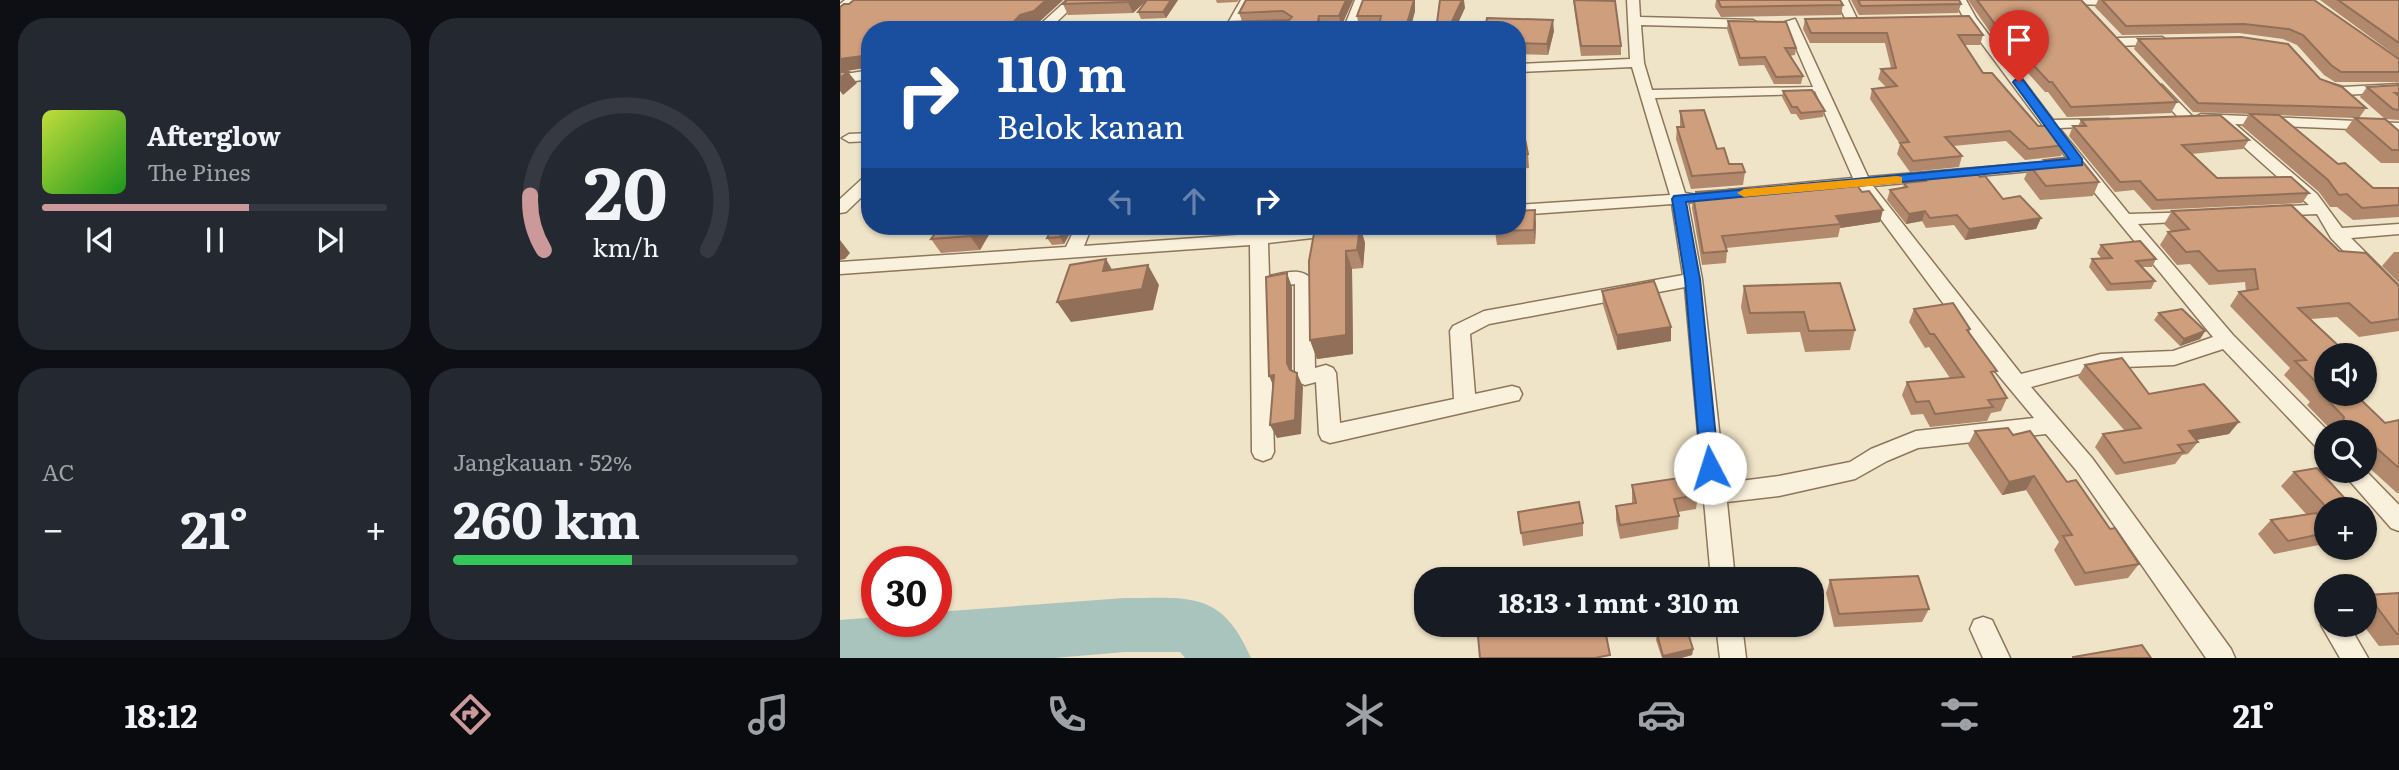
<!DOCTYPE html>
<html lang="id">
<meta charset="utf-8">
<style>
body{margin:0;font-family:Literata,serif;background:#242831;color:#f1f3f6;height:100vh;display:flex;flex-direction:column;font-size:26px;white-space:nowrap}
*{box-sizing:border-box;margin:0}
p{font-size:23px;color:#9ea1a6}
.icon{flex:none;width:38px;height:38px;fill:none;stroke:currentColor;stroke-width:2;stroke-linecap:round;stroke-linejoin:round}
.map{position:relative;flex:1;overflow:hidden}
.sheet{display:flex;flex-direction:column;gap:18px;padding:18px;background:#0d0f14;width:840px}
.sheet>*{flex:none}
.banner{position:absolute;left:21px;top:21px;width:665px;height:214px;border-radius:28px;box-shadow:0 2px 5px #0004;background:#1a4fa0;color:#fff;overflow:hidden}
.tools{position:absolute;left:1474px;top:343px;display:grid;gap:14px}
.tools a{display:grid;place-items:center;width:63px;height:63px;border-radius:50%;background:#171b24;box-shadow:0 2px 5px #0004;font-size:35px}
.speed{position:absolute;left:21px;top:546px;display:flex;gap:14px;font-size:35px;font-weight:700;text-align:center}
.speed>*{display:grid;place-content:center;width:91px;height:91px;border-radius:50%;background:#171b24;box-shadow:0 2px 5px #0004;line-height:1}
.speed .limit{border:10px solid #d22;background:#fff;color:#111}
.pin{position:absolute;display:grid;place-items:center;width:60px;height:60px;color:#fff;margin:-72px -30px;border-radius:50% 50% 50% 0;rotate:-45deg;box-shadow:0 0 7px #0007}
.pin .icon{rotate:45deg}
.me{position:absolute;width:77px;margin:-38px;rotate:355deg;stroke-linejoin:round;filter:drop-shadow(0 0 5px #0008)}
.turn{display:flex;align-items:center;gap:24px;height:147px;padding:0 21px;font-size:32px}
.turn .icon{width:91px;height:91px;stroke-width:2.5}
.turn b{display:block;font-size:49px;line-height:60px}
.lanes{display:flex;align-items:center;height:66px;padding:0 21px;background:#0003;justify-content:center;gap:35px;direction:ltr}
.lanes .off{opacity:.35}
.big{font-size:52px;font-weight:700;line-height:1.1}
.sheet .tile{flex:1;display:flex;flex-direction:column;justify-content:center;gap:10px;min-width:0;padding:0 24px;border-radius:28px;background:#242831}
.sheet .dial{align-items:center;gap:0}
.dial svg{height:182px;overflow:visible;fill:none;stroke:#363941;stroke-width:7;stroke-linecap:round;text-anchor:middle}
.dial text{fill:#f1f3f6;stroke:none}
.song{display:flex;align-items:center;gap:21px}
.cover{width:84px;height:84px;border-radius:10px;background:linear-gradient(135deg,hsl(70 70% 55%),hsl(120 70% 35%))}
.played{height:7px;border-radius:4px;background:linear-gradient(90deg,#cc999b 60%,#363941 60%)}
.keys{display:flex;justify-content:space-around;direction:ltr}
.heat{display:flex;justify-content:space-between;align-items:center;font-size:38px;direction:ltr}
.charge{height:10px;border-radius:5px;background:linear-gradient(90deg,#34c759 52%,#363941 0)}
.sheet .tiles{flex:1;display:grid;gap:18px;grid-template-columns:repeat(2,1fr)}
.trip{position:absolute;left:574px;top:567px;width:410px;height:70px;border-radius:28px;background:#171b24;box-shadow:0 2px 5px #0004;font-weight:700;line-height:70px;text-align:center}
.tabs{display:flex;height:112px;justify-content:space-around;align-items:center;background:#090b0e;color:#9ea1a6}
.tabs .icon{width:49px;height:49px}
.tabs .active{color:#cc999b}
.tabs b{font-size:32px;color:#f1f3f6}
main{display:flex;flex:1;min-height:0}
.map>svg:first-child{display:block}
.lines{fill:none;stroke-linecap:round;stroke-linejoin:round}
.river{fill:#a9c4bc;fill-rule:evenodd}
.street-casing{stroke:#8d765c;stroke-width:3}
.street{fill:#faf1dc;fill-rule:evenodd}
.wall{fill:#b2896c}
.shaded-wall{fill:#916f58}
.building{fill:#cf9f7d;stroke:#916f58;stroke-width:2}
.route{fill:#1a73e8;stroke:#114b97;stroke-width:2}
.slow{fill:#f59e0b}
</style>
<main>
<section class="sheet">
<div class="tiles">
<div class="tile">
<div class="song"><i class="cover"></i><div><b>Afterglow</b><p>The Pines</p></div></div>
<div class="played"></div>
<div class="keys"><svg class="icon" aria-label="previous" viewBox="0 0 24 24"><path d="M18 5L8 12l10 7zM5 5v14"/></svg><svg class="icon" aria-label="pause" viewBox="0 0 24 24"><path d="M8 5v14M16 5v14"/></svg><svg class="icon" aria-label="next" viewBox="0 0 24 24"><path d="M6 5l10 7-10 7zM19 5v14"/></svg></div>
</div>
<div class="tile dial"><svg viewBox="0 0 100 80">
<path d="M14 69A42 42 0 1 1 86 69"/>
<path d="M14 69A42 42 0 0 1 8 45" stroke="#cc999b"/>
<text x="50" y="56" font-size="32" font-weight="700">20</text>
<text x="50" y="72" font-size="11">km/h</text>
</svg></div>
<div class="tile"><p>AC</p>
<div class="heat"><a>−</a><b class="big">21°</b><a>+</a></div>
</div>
<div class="tile"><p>Jangkauan · 52%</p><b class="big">260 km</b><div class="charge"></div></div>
</div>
</section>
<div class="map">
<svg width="1559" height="658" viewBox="0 0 1559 658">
<rect width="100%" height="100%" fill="#f0e4c8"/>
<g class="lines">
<path class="river" d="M285 598C349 598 382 590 411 658H345L340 652H285L214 658H0V620L37 617V621H96V612Z"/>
<defs>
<g id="street">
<polygon points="5,0 19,0 0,13 0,4"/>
<polygon points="227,0 240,0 208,30 194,30"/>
<polygon points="401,0 413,0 396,30 384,30"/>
<polygon points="515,0 527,0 515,30 503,30"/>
<path d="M787 0H799L800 17 913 20 919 24 913 28 801 25 804 63 812 90 973 87 945 22 955 19 1028 177 1218 161 1221 164 1218 167 1213 169 1033 186 1181 374 1261 354 1333 351 1373 337 1232 165 1126 22 1114 0H1126L1136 18 1213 120 1269 119 1271 122 1269 125 1264 126 1219 128 1289 214 1360 212 1362 216 1354 221 1298 224 1393 335 1489 432H1486V452L1478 449 1383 349 1334 365 1261 368 1191 387 1252 458 1391 649 1395 658H1366L1236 470 1206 434 1078 448 1047 461 1015 479 939 496 887 502 895 579H871L845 287 649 324 630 334 635 394 672 386 679 388 682 394 679 400 490 443 482 440 479 434 476 382 465 385 458 382 455 377V284L429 288 434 452 431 458 423 461 415 458 412 452 410 245 0 274V262L226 247 236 226H252L244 246 412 234 415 226H431L430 232 490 226H543L535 231 428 243 429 276C445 273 462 266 473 281L475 368 486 365 493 368 496 373 500 423 614 399 610 331 613 326 644 311 843 275 832 204 677 215V205L830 195 792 67 677 72V64L790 59ZM975 91 1013 178 888 190 880 195 888 200 1017 187 1140 353 1194 418 1076 431 1031 449 1010 462 939 476 885 483 862 279 848 203 857 201 859 198 857 195 845 193 815 98 969 94Z"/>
<polygon points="996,0 1008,0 1018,21 1016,24 1008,24"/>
<polygon points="1213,0 1287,0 1288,1 1282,5 1219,4"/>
<polygon points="1322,37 1328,41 1326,44 1278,46 1272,42 1278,38"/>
<polygon points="30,70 30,79 0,83 0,75"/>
<polygon points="1482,81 1503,87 1559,84 1559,92 1502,95 1477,88 1477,82"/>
<polygon points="1317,84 1322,85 1354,118 1361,114 1559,123 1559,131 1395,124 1477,194 1502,228 1559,224 1559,234 1511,238 1559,286 1559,303 1552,301 1491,238 1477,214 1424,216 1422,212 1424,208 1430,207 1469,205 1384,129 1383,123 1361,122 1354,118 1347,122 1342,121 1310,88"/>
<polygon points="30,133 30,141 9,142 2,138 9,134"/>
<polygon points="30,175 30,189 6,212 0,213 0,199 24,177"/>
<polygon points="1524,469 1559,505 1559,531 1551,528 1501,471"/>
<polygon points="1485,616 1486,625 1509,625 1528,658 1500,658 1481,625"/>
<polygon points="1143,617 1152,620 1170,658 1143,658 1130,629 1134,620"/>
<polygon points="876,625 902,625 906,658 880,658"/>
</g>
</defs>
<use href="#street" class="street-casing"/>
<use href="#street" class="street"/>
</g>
<g class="wall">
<polygon points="14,0 223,0 199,22 185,27 182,30 30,30 30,67 0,72 9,4"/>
<polygon points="307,0 293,13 228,15 223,4"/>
<polygon points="307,0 338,0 326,18 301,19 298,12"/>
<polygon points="376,0 399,0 397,2 377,3"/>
<polygon points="513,0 501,27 482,27 481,30 383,30 402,21 399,13"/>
<polygon points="733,0 764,0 781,46 781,55 741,56"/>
<polygon points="876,0 1000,0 1003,5 1001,15 881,17 875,7"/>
<polygon points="1011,0 1119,0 1121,4 1118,13 1019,15"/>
<polygon points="1128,0 1241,0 1337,102 1331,113 1227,117 1208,92 1205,92 1163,45 1159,45"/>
<polygon points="1258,0 1474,0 1559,59 1559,82 1495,82 1484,75 1457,45 1443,39 1399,33 1282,35 1255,7"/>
<polygon points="1480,0 1559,0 1559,58"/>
<polygon points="575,11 570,30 538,30 539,27 519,27 517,16"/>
<polygon points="965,19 1143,35 1140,45 1124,45 1143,73 1198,126 1226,145 1221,156 1185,160 1166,141 1113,146 1122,156 1119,167 1070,172 1057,154 1060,144 1030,99 1032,89 1046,87 1038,79 1041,69 1051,68 1045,43 970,43 963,29"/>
<polygon points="888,21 956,48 955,55 949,56 963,76 961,84 934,84 924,65 899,66 887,29"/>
<polygon points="677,30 714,31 708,55 677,54"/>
<polygon points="1298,39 1480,79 1526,108 1519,118 1545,119 1520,97 1527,87 1559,93 1559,120 1545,119 1559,131 1559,163 1541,163 1505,131 1514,118 1434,115 1498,164 1533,188 1559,188 1559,217 1513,220 1497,207 1490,207 1479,192 1402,126 1409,114 1353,112 1294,49"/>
<polygon points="943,91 985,111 983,117 960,120 956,114 951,114 942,97"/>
<polygon points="840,111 877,149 889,164 905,172 903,185 851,189 836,139 837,127 840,127"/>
<polygon points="1241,120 1409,140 1403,149 1351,154 1377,178 1469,193 1462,203 1312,210 1294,190 1275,192 1229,136 1233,126 1238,126"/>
<polygon points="677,135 688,154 689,168 677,169"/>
<polygon points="1204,160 1259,182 1253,196 1200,200 1184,179 1190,166 1202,165"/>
<polygon points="1083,176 1140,177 1163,199 1201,218 1196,229 1125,240 1114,225 1086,228 1082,221 1066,224 1047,200 1050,190 1063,188 1064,183 1081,181"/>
<polygon points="952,185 980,187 1040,222 1000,228 998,237 886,248 887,251 886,263 862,265 852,208 853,196 856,196 856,192 912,194 951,190"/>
<polygon points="1332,211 1499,251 1559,286 1559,331 1519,337 1497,317 1471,319 1503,350 1499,355 1486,394 1545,423 1559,420 1559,493 1557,493 1524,463 1524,432 1490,432 1491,430 1467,405 1470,402 1444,375 1450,368 1390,306 1399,292 1406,291 1405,282 1369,285 1350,264 1337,265 1320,245 1328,232 1331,231 1324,224"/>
<polygon points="696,224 695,244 657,245 655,231"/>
<polygon points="154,226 140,250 101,253 91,239"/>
<polygon points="213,226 234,226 224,244 212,245 207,238"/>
<polygon points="520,226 525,243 523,268 512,269 513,354 477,359 470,340 469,261"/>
<polygon points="1261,245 1316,259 1312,267 1302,267 1315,281 1311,289 1267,291 1249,267 1252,259 1262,259 1257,253"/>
<polygon points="1554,252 1559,252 1559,283 1542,266"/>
<polygon points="904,286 1015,330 1010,350 965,352 960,332 907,334 901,307"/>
<polygon points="762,291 831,327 831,341 777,350 763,305"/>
<polygon points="1074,309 1130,329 1129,333 1167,398 1161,411 1151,413 1147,421 1090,427 1083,414 1071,415 1062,395 1067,382 1110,378 1089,347 1085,348 1069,322"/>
<polygon points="1319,313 1365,331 1360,339 1340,346 1314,320"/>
<polygon points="1245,365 1309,394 1389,434 1356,440 1358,442 1348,454 1342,455 1335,464 1276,475 1255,447 1263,434 1285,431 1238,377"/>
<polygon points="1135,431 1173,435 1227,482 1270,529 1299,564 1288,578 1235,586 1214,550 1219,542 1186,490 1162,495 1128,445"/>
<polygon points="1454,472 1510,504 1504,509 1486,509 1486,519 1482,520 1486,523 1486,539 1479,545 1434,554 1418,534 1431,520 1466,514 1441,486"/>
<polygon points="792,485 858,495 856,509 838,512 839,516 838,529 780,539 776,520 776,506 792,503"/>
<polygon points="678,512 743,523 743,536 683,546"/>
<polygon points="990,580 1089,609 1082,622 994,627 986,593"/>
<polygon points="1559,593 1559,645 1539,646 1523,625 1524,625 1524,598 1528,595"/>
<polygon points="817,634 853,649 852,655 841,658 822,658 816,640"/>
</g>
<g class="shaded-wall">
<polygon points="206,0 223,0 199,22 185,27 182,30 166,30 180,15"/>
<polygon points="291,0 307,0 293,13 288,2"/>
<polygon points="331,0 338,0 326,18 323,12"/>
<polygon points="506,0 513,0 501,27 499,16"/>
<polygon points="574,0 575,0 575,11 570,30 565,30"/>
<polygon points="622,0 624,0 625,8 615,30 608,30"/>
<polygon points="479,16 482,27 481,30 476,30"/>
<polygon points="713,20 714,31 708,55 707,44"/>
<polygon points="22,56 30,67 0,72 0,59"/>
<polygon points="8,72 17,83 3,95 0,91 0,78"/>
<polygon points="695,210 696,224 695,244 694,230"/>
<polygon points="1043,210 1040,222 1000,228 1001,224 996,216"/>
<polygon points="1085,211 1082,221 1066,224 1069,214"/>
<polygon points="1201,218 1196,229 1125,240 1129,229"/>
<polygon points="136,226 154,226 140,250 130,236"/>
<polygon points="226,226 234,226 224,244 220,237"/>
<polygon points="520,226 525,243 523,268 517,250"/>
<polygon points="0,240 10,253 5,259 0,260"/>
<polygon points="506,251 512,269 513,354 477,359 470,340"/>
<polygon points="266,259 278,280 263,271"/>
<polygon points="308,265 319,285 313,310 231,322 217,302"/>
<polygon points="447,273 452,287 452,377 447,363"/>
<polygon points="831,327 831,341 777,350 777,335"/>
<polygon points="1365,331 1360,339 1340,346 1344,339"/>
<polygon points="457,373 463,387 461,434 437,438 430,425"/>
<polygon points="434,375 435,389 429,376"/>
<polygon points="1399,422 1389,434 1339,443 1349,431"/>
<polygon points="1194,476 1186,490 1162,495 1169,482"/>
<polygon points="853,649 852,655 841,658 823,658 823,656"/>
</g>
<g class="building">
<polygon points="14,0 206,0 194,11 180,15 166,30 30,30 30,59 25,60 22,56 0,59 0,7 4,4 9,4"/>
<polygon points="227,0 291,0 288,2 223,4"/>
<polygon points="307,0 331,0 323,12 298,12"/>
<polygon points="406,0 506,0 499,16 479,16 476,30 383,30 386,22 449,20 452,17 443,11 399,13"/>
<polygon points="523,0 574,0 565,30 538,30 541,16 517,16"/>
<polygon points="600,0 622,0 608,30 596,30"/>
<polygon points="734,0 775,1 781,46 741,46"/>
<polygon points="878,0 1000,0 1003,5 881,7"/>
<polygon points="1018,0 1119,0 1121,4 1021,6"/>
<polygon points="1137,0 1241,0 1337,102 1231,107 1212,82 1209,82 1166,35 1163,35"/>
<polygon points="1262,0 1474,0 1559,59 1559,72 1501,72 1491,65 1463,35 1449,29 1404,24 1286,26"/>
<polygon points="1498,0 1559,0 1559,43"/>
<polygon points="1129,16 1143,35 1118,35 1143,73 1152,73 1198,126 1211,126 1226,145 1189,149 1170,131 1105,137 1122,156 1073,161 1060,143 1069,142 1032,89 1057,86 1041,69 1056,68 1047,33 971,33 965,19"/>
<polygon points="647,18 713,20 707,44 677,43 677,30 645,30"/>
<polygon points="888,21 946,22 956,48 945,48 963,76 936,77 925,57 900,58"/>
<polygon points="1401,37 1448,44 1480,79 1502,87 1526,108 1358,103 1298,39"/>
<polygon points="0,72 8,72 0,78"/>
<polygon points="1559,85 1559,93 1555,93 1559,96 1559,110 1553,109 1527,87"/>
<polygon points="972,90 985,111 961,113 957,107 952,107 943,91"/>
<polygon points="864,110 877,149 884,148 889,164 902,164 905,172 852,176 837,127 844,127 840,111"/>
<polygon points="1410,114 1439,115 1498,164 1505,163 1533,188 1559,188 1559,205 1522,208 1507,194 1499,195 1488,180"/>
<polygon points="1380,115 1409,140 1342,145 1377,178 1451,177 1469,193 1317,200 1300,181 1280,182 1233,126 1246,126 1241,120"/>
<polygon points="1515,118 1545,119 1559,131 1559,150 1552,150"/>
<polygon points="684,134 688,154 677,155 677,135"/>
<polygon points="1238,156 1259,182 1206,186 1190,166 1209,164 1204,160"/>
<polygon points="1134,170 1140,177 1145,176 1163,199 1180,196 1201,218 1129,229 1117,215 1090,218 1085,211 1069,214 1050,190 1067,187 1064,183 1086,181 1083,176"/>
<polygon points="978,183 980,187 1015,183 1022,192 1029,191 1043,210 996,216 1001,224 882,236 887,251 863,253 853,196 857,196 856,192 910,188 912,194 954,190 952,185"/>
<polygon points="1451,205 1499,251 1526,253 1559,286 1559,319 1531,323 1509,303 1458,308 1503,350 1495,351 1500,355 1486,355 1486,394 1515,394 1545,423 1559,420 1559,468 1524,437 1524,432 1519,432 1510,424 1502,426 1504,417 1479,391 1484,390 1455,361 1466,360 1399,292 1418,289 1415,269 1378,271 1359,251 1346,252 1328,232 1349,229 1332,211"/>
<polygon points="695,210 694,230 655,231 655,226 677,226 677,211"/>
<polygon points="101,226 136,226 130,236 91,239"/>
<polygon points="213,226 226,226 220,237 207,238"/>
<polygon points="507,226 520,226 517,250 506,251 506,335 470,340 469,261 475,228"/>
<polygon points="1300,241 1316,259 1296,261 1315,281 1271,284 1252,259 1272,258 1261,245"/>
<polygon points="266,259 263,271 308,265 302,289 217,302 230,265"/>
<polygon points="447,273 447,363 450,370 457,373 455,420 430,425 434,375 429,376 426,277"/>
<polygon points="814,281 831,327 777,335 762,291"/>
<polygon points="1000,283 1015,330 969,331 964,312 910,313 904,286"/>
<polygon points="1113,303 1130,329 1127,330 1157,371 1151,372 1167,398 1148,400 1153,407 1095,414 1089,401 1076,402 1067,382 1124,377 1094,334 1090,334 1074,309"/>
<polygon points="1342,309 1365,331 1344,339 1319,313"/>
<polygon points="1282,358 1309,394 1364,384 1399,422 1349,431 1358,442 1338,445 1344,452 1284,463 1263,434 1301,428 1245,365"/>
<polygon points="1168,428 1173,435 1190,431 1227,482 1236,480 1270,529 1275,528 1299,564 1245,573 1223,536 1232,535 1194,476 1169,482 1135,431"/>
<polygon points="1477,468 1510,504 1487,508 1454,472"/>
<polygon points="852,476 858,495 834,499 839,516 780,525 776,506 796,503 792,485"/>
<polygon points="739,502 743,523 681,533 678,512"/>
<polygon points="1476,513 1486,523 1486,533 1448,541 1431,520"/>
<polygon points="747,575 748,579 722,579"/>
<polygon points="1078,576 1089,609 999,614 990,580"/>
<polygon points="1559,593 1559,634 1557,634 1528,595"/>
<polygon points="637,625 756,625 757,627 764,625 770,655 755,658 640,658"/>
<polygon points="846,627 853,649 823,656 817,634"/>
<polygon points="1302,645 1311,658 1233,658 1233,657"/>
</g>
<polygon class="route" points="1175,80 1183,80 1242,159 1242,165 846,202 860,279 879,468 877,473 870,475 864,473 861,468 845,279 832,199 834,196 1229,159 1173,82"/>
<polygon class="slow" points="1057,176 1062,177 1062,183 904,197 897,193 904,189"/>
</svg>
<div class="tools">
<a><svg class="icon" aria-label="sound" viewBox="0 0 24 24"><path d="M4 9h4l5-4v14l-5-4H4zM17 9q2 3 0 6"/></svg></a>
<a><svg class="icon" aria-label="search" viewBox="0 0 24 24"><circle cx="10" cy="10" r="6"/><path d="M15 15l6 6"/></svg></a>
<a>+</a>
<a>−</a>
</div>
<div class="speed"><div class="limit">30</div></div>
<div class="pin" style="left:1179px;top:82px;background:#d93025"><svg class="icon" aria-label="arrive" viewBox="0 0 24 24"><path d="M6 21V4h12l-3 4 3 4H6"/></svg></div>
<svg class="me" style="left:870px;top:468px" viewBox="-20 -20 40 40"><circle r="19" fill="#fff"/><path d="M0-13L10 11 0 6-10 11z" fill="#1a73e8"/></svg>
<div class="trip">18:13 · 1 mnt · 310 m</div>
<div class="banner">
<div class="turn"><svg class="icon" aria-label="right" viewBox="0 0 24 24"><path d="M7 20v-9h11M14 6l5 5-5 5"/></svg><div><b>110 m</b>Belok kanan</div></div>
<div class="lanes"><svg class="icon off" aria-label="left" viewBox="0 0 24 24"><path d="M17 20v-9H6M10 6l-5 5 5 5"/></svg><svg class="icon off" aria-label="ahead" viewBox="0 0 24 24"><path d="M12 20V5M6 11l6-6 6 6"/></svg><svg class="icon" aria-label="right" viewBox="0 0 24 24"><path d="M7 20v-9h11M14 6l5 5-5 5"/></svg></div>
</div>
</div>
</main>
<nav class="tabs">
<b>18:12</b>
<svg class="icon active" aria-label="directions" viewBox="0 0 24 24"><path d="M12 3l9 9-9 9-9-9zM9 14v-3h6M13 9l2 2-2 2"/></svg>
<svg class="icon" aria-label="music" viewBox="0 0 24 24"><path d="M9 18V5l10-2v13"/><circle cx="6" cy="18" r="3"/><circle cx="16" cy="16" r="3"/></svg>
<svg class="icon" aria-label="phone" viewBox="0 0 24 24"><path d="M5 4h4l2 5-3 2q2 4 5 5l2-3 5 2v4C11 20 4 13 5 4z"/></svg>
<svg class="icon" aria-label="climate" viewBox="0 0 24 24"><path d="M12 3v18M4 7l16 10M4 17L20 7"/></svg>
<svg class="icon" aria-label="car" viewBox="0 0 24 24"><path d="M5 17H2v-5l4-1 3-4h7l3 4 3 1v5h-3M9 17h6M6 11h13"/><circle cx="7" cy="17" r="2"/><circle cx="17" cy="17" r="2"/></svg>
<svg class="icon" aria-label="filters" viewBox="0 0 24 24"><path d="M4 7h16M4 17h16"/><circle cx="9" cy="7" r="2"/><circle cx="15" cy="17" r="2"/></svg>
<b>21°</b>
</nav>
